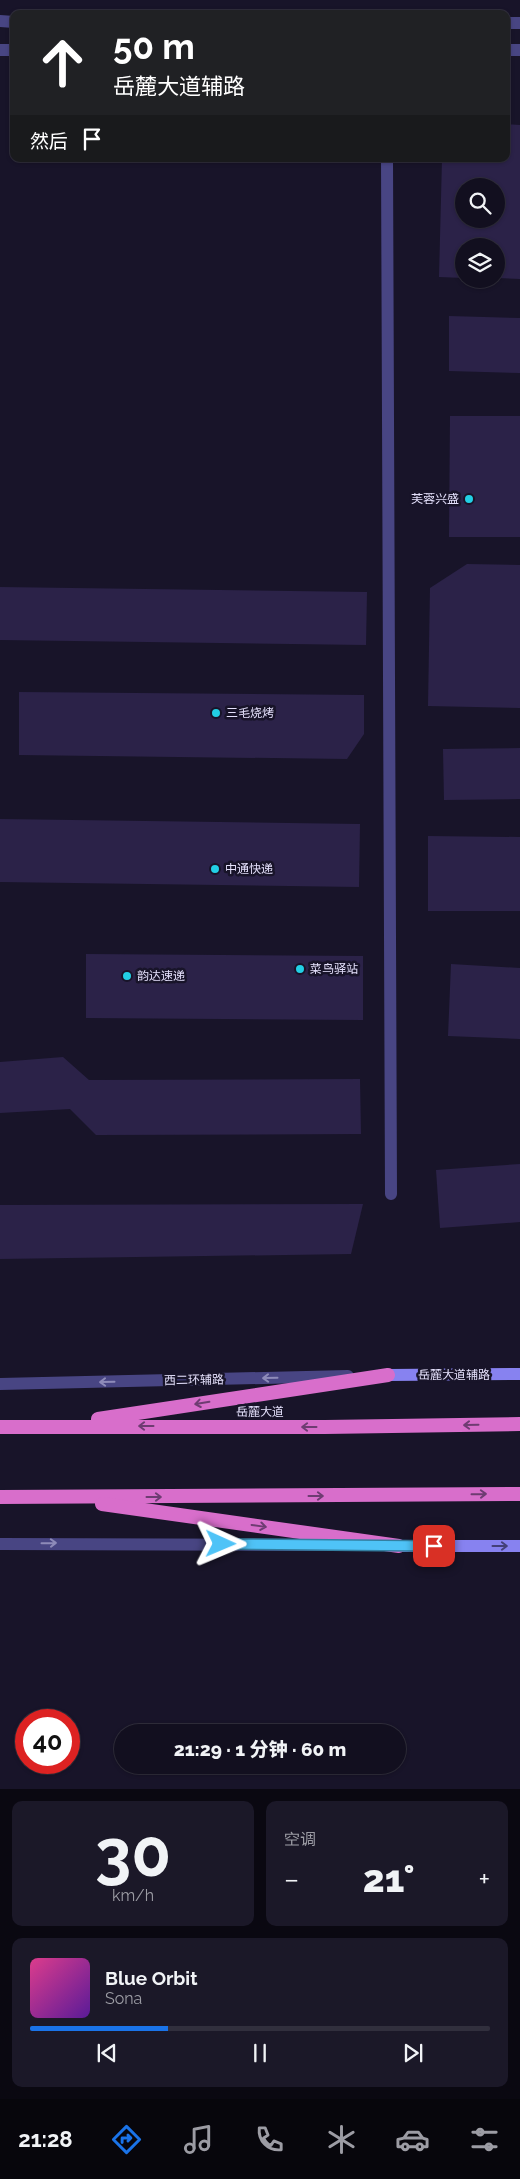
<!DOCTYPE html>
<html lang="zh">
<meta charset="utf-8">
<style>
body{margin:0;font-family:Raleway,"Noto Sans SC",sans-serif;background:#1b1828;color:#f1f3f6;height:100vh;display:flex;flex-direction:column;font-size:19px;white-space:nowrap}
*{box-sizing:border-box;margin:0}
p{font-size:16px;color:#9c9ca4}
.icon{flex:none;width:28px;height:28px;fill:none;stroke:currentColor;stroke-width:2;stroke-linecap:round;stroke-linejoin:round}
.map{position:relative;height:1789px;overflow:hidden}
.panel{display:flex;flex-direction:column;gap:12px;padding:12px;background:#0a0811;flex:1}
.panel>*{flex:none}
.banner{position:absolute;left:10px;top:10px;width:500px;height:152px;border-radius:10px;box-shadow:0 1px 4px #0004,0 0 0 1px #312f3d;background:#202124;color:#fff;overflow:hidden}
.buttons{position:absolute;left:455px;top:178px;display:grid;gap:10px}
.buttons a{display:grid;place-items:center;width:50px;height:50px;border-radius:50%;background:#120f1f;box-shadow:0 1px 4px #0004,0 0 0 1px #312f3d;font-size:25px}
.speed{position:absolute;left:15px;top:1709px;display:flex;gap:10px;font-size:25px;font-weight:700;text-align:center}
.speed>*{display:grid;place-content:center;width:65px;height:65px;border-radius:50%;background:#120f1f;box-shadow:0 1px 4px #0004,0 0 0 1px #312f3d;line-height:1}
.speed .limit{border:8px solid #d22;background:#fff;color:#111}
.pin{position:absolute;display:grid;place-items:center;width:42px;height:42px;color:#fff;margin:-21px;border-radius:10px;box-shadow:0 2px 8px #0006}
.me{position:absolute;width:55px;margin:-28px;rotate:91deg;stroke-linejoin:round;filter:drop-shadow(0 0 4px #0008)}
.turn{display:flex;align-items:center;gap:18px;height:105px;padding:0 20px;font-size:22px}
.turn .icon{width:65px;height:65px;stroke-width:2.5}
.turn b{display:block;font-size:35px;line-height:42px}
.then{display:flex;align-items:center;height:48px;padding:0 20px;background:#0003;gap:10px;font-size:19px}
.big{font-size:38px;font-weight:800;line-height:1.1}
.panel .widget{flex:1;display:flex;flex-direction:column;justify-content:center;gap:8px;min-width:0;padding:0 18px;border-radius:10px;background:#1b1828}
.panel .dial{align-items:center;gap:0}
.dial b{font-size:65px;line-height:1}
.song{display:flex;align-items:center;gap:15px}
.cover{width:60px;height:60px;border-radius:8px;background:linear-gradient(135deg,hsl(330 70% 55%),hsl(270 70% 35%))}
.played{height:5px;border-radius:2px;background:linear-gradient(90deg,#1a73e8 30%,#312f3d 30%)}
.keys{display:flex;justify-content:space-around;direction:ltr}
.heat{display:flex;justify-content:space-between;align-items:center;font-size:28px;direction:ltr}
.panel .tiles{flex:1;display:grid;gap:12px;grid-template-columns:1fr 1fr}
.widget:last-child{grid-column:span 2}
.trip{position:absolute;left:114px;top:1724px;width:292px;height:50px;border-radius:25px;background:#120f1f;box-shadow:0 1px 4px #0004,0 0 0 1px #312f3d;font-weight:800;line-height:50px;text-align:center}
.dock{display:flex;height:80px;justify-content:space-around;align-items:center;background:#07060c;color:#9c9ca4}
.dock .icon{width:35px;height:35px}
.dock .on{color:#1a73e8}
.dock b{font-size:22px;color:#f1f3f6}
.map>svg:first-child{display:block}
.building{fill:#2b2248;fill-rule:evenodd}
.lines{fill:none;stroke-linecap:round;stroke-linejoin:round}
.minor{stroke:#484583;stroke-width:12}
.tertiary{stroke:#484583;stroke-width:12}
.secondary{stroke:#8782f0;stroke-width:12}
.trunk{stroke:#d86ecb;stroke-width:14}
.oneway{stroke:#8e8bb9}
.oneway2{stroke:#6e3c72}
.oneway3{stroke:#444079}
.route-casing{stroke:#337fa1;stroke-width:12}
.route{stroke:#4fc3f7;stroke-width:9}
.poi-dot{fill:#22cfe5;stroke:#181429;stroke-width:2}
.labels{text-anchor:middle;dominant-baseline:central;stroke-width:5;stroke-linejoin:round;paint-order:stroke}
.poi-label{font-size:12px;fill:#e4e0fb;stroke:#181429;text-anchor:start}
.street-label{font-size:12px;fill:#e4e0fb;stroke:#181429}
</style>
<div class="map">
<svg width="520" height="1789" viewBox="0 0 520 1789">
<rect width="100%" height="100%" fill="#181429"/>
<g class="building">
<path d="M506 124 520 125V279L496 278V246H464V278L439 277 442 159H506ZM464 186H496V219H464Z"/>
<polygon points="449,316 520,318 520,373 449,371"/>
<polygon points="450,416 520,416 520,537 449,537"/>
<polygon points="467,564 520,565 520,708 428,706 430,588"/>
<polygon points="0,587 367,592 366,645 0,640"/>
<polygon points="19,692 364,695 364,734 347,759 19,755"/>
<polygon points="520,748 520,799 444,800 443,749"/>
<polygon points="0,819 360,824 359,887 0,882"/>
<polygon points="428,836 520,837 520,911 428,911"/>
<polygon points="86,954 363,956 363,1020 86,1018"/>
<polygon points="451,964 520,968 520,1039 448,1036"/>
<polygon points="63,1057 89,1080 360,1079 361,1134 96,1135 70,1109 0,1113 0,1062"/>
<polygon points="520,1164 520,1222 440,1228 436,1170"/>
<polygon points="363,1204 351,1254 0,1259 0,1205"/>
</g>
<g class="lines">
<polyline class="minor" points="387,159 391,1194"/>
<g class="tertiary">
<polyline points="0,21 14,22"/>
<polyline points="506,23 520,23"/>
<polyline points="0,50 14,50"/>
<polyline points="506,50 520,50"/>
<polyline points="0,1384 348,1376"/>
<polyline points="0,1544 362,1545"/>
</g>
<g class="secondary">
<polyline points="388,1375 520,1374"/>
<polyline points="399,1546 520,1546"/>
</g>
<g class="trunk">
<polyline points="98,1419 388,1375"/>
<polyline points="0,1427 325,1427 520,1424"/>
<polyline points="0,1497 520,1494"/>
<polyline points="102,1504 399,1546"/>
</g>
</g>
<defs><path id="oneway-shaft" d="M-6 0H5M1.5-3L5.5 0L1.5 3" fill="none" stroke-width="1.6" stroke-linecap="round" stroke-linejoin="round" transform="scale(1.25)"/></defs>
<g class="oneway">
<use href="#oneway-shaft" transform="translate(270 1378) rotate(179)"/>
<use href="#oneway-shaft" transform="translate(107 1382) rotate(179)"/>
<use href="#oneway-shaft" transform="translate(49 1543) rotate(-1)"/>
</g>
<g class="oneway2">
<use href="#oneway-shaft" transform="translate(202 1403) rotate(171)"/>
<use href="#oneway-shaft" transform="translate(471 1425) rotate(179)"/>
<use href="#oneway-shaft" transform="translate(146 1426) rotate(-180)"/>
<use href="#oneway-shaft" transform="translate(309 1427) rotate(-180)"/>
<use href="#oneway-shaft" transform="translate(479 1494) rotate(-1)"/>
<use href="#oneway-shaft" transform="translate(316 1496)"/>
<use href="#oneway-shaft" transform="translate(154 1497)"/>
<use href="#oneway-shaft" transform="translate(259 1526) rotate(8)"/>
</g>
<use class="oneway3" href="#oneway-shaft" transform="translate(500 1546)"/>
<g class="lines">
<defs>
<polyline id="route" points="221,1544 434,1546"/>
</defs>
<use href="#route" class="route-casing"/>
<use href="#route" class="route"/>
</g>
<g class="poi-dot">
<circle cx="469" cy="499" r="5"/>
<circle cx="216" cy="713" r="5"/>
<circle cx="215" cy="869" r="5"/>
<circle cx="300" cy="969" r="5"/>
<circle cx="127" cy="976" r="5"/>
</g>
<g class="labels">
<g class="poi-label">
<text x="459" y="499" text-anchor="end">芙蓉兴盛</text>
<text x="226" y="713">三毛烧烤</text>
<text x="225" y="869">中通快递</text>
<text x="310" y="969">菜鸟驿站</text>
<text x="137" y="976">韵达速递</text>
</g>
<g class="street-label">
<text x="454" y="1375">岳麓大道辅路</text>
<text transform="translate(194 1380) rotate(-1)">西二环辅路</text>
<text x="260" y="1412">岳麓大道</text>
</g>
</g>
</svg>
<div class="buttons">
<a><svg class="icon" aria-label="search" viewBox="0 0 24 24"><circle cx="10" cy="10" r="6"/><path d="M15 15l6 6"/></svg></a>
<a><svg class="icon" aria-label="layers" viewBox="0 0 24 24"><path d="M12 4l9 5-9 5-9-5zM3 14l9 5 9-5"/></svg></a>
</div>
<div class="speed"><div class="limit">40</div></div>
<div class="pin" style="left:434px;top:1546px;background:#d93025"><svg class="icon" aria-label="arrive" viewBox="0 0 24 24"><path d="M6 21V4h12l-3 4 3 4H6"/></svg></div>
<svg class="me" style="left:221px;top:1544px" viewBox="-20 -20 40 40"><path d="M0-17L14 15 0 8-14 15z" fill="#4fc3f7" stroke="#fff" stroke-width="4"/></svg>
<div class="trip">21:29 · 1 分钟 · 60 m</div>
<div class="banner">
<div class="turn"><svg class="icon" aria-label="ahead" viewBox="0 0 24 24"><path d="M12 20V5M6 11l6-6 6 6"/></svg><div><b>50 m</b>岳麓大道辅路</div></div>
<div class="then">然后<svg class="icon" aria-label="arrive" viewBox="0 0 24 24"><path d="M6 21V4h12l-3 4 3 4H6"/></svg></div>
</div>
</div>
<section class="panel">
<div class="tiles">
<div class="widget dial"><b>30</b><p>km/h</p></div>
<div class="widget"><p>空调</p>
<div class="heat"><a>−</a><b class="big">21°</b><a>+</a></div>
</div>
<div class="widget">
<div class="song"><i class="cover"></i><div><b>Blue Orbit</b><p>Sona</p></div></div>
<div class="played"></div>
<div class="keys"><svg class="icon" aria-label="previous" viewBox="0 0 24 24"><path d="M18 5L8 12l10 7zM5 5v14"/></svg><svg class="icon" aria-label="pause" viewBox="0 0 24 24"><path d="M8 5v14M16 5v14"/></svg><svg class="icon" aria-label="next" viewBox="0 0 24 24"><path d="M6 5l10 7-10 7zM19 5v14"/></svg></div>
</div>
</div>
</section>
<nav class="dock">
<b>21:28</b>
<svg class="icon on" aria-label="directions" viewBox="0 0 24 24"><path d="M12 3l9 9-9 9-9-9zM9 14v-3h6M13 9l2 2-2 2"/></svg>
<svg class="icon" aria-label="music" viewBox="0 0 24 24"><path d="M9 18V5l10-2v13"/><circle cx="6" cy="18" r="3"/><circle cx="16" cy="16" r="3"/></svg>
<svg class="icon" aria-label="phone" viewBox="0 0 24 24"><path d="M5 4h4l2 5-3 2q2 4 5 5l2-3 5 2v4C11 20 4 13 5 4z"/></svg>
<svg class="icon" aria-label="climate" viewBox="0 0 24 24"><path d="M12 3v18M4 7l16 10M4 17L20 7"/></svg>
<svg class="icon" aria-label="car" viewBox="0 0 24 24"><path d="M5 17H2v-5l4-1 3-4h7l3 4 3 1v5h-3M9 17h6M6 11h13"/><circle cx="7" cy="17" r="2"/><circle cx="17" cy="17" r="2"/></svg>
<svg class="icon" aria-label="filters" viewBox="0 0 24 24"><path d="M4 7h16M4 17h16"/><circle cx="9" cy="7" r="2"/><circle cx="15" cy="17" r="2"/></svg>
</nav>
